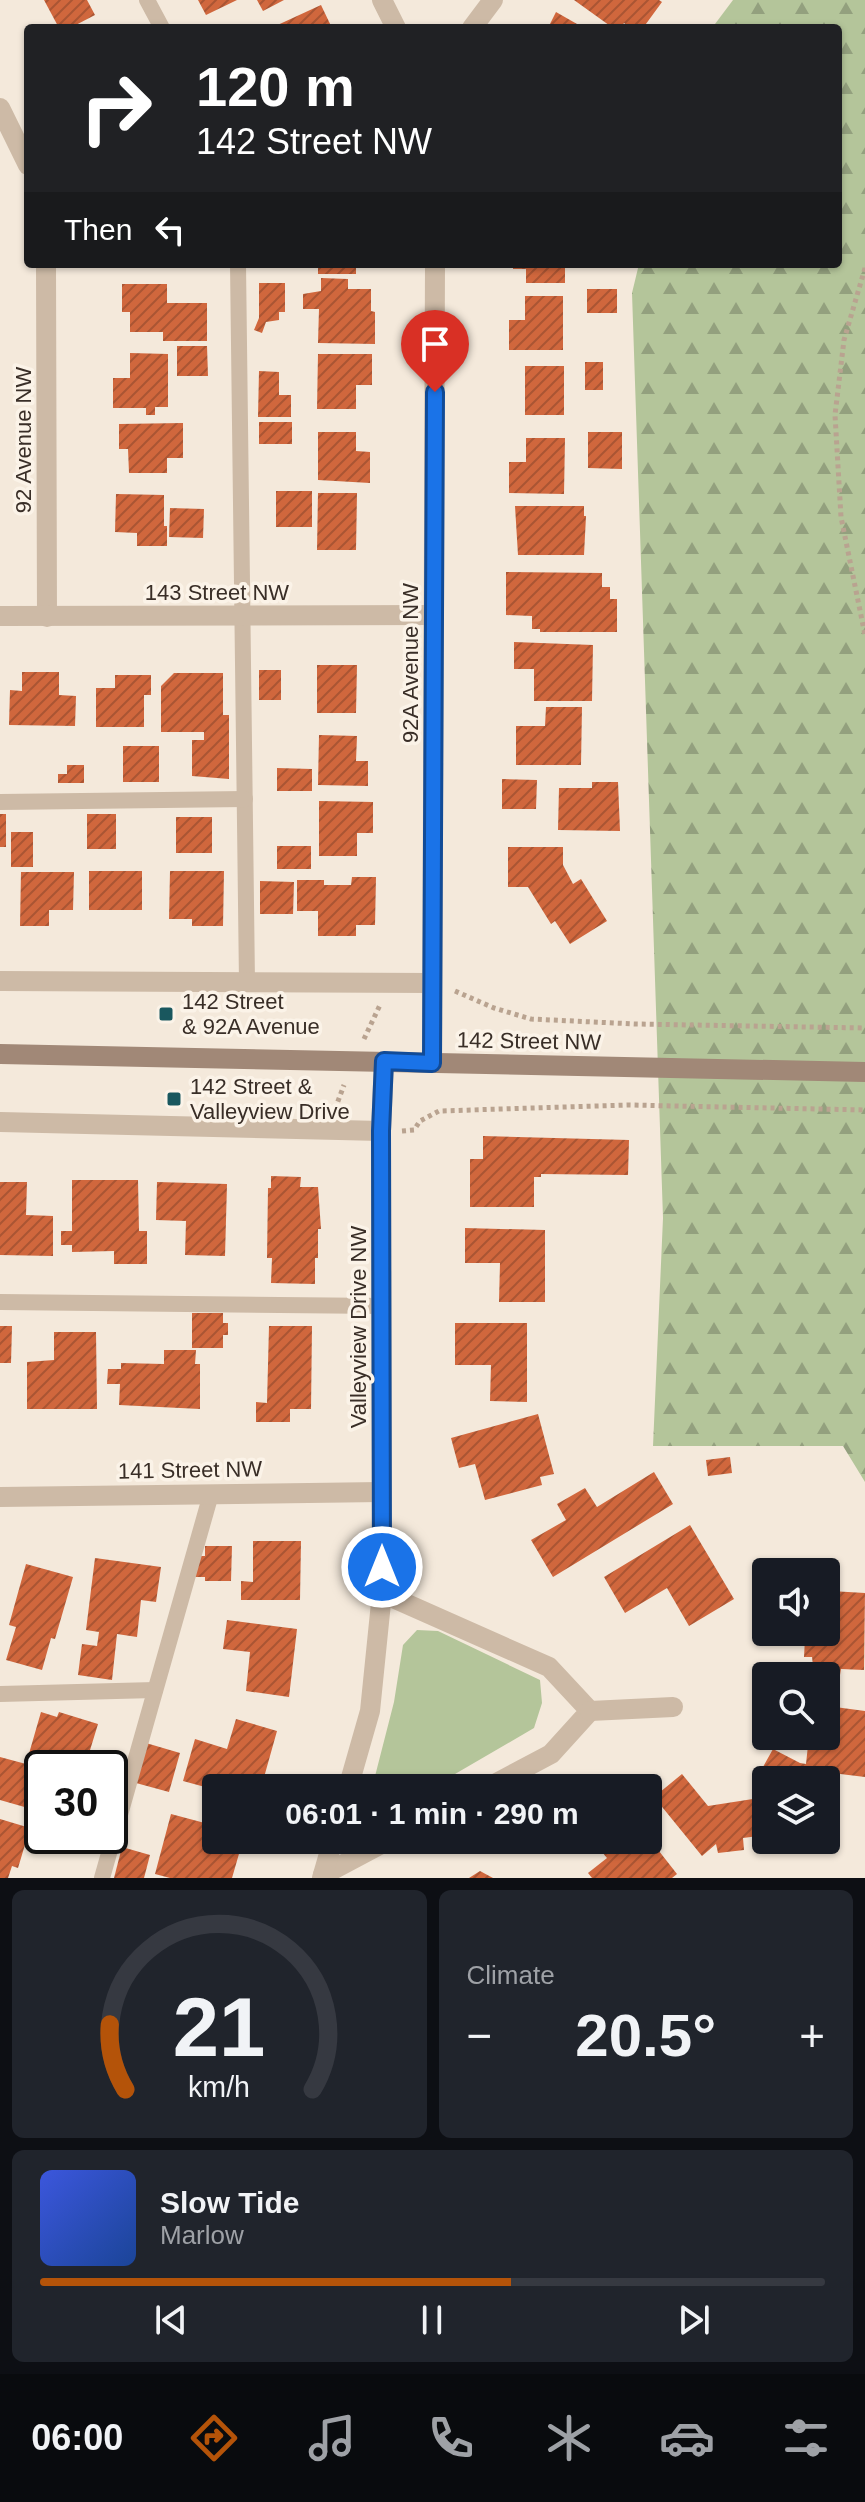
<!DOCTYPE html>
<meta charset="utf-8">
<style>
body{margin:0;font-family:Helvetica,sans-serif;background:#20242c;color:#f1f3f6;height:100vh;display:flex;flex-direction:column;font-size:30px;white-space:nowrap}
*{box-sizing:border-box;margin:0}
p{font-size:26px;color:#9ea1a6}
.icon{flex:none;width:44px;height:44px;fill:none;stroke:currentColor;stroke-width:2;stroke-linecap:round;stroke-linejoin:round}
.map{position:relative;height:1878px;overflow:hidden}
.side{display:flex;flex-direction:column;gap:12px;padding:12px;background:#0d0f14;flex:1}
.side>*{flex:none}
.banner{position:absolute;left:24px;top:24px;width:818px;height:244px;border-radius:8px;box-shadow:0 2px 6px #0004;background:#202124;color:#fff;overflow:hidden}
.controls{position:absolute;left:752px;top:1558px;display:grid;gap:16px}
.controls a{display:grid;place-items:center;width:88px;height:88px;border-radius:8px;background:#171b24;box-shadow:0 2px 6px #0004;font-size:40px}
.speed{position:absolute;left:24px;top:1750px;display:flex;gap:16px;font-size:40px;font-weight:700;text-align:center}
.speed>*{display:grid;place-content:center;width:104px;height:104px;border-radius:50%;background:#171b24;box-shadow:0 2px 6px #0004;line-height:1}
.speed .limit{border:4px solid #111;border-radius:12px;background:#fff;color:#111}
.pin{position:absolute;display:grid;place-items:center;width:68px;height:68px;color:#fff;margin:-82px -34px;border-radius:50% 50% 50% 0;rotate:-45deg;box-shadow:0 0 8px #0007}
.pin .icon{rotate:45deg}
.me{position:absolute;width:88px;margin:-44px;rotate:0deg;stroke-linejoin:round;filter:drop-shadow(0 0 6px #0008)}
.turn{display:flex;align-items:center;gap:28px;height:168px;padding:0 40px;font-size:36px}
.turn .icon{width:104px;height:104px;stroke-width:2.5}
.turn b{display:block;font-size:56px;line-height:68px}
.then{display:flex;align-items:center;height:76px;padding:0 40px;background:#0003;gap:16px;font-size:30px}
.big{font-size:60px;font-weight:800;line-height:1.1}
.side .widget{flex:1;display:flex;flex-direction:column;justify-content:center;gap:12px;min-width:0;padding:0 28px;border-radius:12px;background:#20242c}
.side .dial{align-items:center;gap:0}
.dial svg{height:208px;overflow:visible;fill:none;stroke:#363941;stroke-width:7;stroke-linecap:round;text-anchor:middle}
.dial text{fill:#f1f3f6;stroke:none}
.song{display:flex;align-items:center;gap:24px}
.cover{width:96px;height:96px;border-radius:12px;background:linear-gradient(135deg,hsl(230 70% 55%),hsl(220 70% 35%))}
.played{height:8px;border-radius:4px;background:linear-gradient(90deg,#b45309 60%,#363941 60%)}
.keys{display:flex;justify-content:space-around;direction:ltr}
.heat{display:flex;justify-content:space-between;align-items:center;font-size:44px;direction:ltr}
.side .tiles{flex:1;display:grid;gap:12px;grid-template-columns:1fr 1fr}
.widget:last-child{grid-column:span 2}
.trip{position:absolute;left:202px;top:1774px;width:460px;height:80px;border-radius:8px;background:#171b24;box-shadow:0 2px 6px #0004;font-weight:800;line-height:80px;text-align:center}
.dock{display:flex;height:128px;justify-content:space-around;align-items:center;background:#090b0e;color:#9ea1a6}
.dock .icon{width:56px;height:56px}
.dock .active{color:#b45309}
.dock b{font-size:36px;color:#f1f3f6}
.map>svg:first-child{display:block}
.green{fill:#b4c59a}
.forest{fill:url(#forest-firs)}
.building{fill:url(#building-hatch)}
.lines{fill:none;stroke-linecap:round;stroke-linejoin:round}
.path{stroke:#b9a390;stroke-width:5;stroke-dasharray:4 4;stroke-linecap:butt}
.service{stroke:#cdbaa6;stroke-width:16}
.minor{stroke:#cdbaa6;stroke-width:20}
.secondary{stroke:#a18877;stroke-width:20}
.route-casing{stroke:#114b97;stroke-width:20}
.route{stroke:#1a73e8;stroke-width:14}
.poi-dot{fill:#19575e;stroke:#fbf3e8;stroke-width:3}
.labels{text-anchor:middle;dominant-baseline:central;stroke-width:7;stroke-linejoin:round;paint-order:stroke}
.street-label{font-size:22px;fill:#392e27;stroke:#fbf3e8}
.poi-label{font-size:22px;fill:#392e27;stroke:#fbf3e8;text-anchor:start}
</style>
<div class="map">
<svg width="865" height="1878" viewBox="0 0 865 1878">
<defs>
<pattern id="forest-firs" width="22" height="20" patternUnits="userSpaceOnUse" patternTransform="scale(2)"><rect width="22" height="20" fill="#b4c59a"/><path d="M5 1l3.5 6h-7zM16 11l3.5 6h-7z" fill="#93a07e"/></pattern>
<pattern id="building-hatch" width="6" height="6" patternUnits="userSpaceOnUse" patternTransform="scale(2)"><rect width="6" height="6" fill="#d0673d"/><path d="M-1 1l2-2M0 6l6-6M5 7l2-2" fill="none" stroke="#a53"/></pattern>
</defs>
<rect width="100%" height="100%" fill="#f4e9db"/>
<polygon class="green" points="417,1630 438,1631 540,1680 542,1703 534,1728 431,1788 372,1788 394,1702 403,1645"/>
<polygon class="forest" points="733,0 865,0 865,1482 843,1446 653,1446 663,1218 632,293 639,264 838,264 838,28 712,28"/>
<g class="building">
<polygon points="44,0 87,0 95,15 70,28 59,28"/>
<polygon points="198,0 237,0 206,15"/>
<polygon points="257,0 284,0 263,11"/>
<polygon points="574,0 659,0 662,2 643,28 631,28 624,23 620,28 613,28"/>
<polygon points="321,5 332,28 271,28"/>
<polygon points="556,12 584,28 548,28"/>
<rect x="318" y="264" width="38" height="10"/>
<polygon points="513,264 565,264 565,283 526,283 526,269 513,269"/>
<polygon points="321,278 348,279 348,289 371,289 371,311 375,312 375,344 318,343 319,309 303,309 303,294 321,291"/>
<polygon points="259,283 285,283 285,312 279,312 279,320 266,322 262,333 254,330 259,318"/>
<polygon points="122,284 167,284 167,303 207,303 207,341 163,341 163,332 130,332 130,312 122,312"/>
<rect x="587" y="289" width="30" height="24"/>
<polygon points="525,296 563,296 563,350 509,350 509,320 525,320"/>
<polygon points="177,346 207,346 208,376 177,376"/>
<polygon points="130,353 168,354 168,407 155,407 155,415 146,415 146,408 113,408 113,378 130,378"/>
<polygon points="318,354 372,354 372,385 356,385 356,409 317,409"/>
<rect x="585" y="362" width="18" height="28"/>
<rect x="525" y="366" width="39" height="49"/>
<polygon points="259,371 279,372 279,395 291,395 291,417 258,417"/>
<rect x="259" y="422" width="33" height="22"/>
<polygon points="183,423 183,458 167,458 167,473 129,473 128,449 119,449 119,424"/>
<polygon points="318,432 356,432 356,451 370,452 370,483 318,480"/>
<polygon points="588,432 622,432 622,469 588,468"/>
<polygon points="526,438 565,438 564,494 509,493 509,462 526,462"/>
<rect x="276" y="491" width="36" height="36"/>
<polygon points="318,493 357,493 356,550 317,550"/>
<polygon points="116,494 164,495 164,526 167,526 167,546 137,546 137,533 115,532"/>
<polygon points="515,506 584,506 584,516 586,516 584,555 518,555"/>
<polygon points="170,508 204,509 203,538 169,537"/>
<polygon points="506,572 602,573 602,587 610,587 610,599 617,599 617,632 540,632 540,629 532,629 532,616 506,615"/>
<polygon points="514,642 593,645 592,701 534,701 534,669 514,669"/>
<polygon points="317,665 357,665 356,713 317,713"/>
<rect x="259" y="670" width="22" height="30"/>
<polygon points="22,672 59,672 59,695 76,696 75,726 9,725 10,690 22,691"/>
<polygon points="174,673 223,673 223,715 229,715 229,779 192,776 192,740 204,740 204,732 161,732 161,686"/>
<polygon points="115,675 151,675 151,695 144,695 144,727 96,727 96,688 115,688"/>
<polygon points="546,707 582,707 581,765 516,765 516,726 545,726"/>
<polygon points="319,735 357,736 356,761 368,761 368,786 318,785"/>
<rect x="123" y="746" width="36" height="36"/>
<polygon points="67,765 84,765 84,783 58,783 58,774 67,774"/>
<polygon points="277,768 312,769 312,791 277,791"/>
<polygon points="502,779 537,780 536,809 502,809"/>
<polygon points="592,782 618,782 620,831 558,830 559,788 592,788"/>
<polygon points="319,801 373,802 373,833 357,833 357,856 319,856"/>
<rect x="0" y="814" width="6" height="33"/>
<rect x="87" y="814" width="29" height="35"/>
<rect x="176" y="817" width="36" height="36"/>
<rect x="11" y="832" width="22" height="35"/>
<rect x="277" y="846" width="34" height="23"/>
<polygon points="508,847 563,847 563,865 573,884 581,879 607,921 570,944 555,921 551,924 528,887 508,887"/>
<rect x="89" y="871" width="53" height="39"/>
<polygon points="170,871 224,871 223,926 192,926 192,919 169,919"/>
<polygon points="21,872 74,872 73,910 49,910 49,926 20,926"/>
<polygon points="352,877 376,877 375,925 356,925 356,936 318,936 318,911 297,911 297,880 324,880 324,885 351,885"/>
<polygon points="260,881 294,882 293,914 260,914"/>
<polygon points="483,1136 629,1140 628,1175 541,1174 541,1177 534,1177 534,1207 470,1207 470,1159 483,1159"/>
<polygon points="271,1176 301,1177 300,1187 318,1187 321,1229 318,1229 318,1258 315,1258 315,1284 271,1283 272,1258 267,1258 268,1188 271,1188"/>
<polygon points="72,1180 138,1180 139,1231 147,1231 147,1264 114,1264 114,1251 72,1252 72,1245 61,1245 61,1231 72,1231"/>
<polygon points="0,1182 27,1182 26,1215 53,1216 53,1256 0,1255"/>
<polygon points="157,1182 227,1184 225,1256 185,1255 186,1221 156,1220"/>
<polygon points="465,1228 545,1230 545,1302 499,1302 500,1263 465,1263"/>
<polygon points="192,1313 223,1313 223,1323 228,1323 228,1335 223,1335 223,1348 192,1348"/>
<polygon points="455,1323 527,1323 527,1402 490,1401 491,1365 455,1365"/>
<polygon points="0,1326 12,1326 11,1363 0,1363"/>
<polygon points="269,1326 312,1326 311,1409 290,1409 290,1422 256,1422 256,1402 267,1403"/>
<polygon points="54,1332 96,1332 97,1409 27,1409 27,1362 54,1360"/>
<polygon points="164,1350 196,1350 195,1364 200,1364 200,1409 119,1405 120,1384 107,1384 108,1369 121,1369 121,1363 164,1364"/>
<polygon points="538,1414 554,1474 540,1477 542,1485 485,1500 475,1464 459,1468 451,1438"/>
<polygon points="730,1457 732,1473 708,1476 706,1460"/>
<polygon points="654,1472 673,1504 553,1577 531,1540 566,1520 557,1504 585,1488 597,1507"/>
<polygon points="690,1525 734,1599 689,1626 667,1588 625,1613 604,1577"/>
<polygon points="253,1541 301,1541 300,1600 241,1600 241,1581 253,1582"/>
<polygon points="205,1546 232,1546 231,1581 205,1581 205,1577 193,1577 199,1556 205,1556"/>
<polygon points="95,1558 161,1567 156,1602 141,1600 137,1637 117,1634 112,1680 78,1675 82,1644 97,1646 99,1632 86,1630"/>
<polygon points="26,1564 73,1577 55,1639 51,1638 42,1670 6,1660 16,1627 9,1625"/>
<polygon points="826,1582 831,1591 865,1593 864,1670 841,1669 840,1675 814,1674 812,1657 804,1657 805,1638 814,1638 814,1632 826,1632"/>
<polygon points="227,1620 297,1629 289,1697 246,1691 250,1652 223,1649"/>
<polygon points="835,1707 865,1711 865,1777 832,1773 832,1778 834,1778 831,1804 826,1803 826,1780 766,1780 758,1776 773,1749 800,1763 806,1764 809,1736 831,1738"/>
<polygon points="41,1712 57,1717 59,1712 98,1724 87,1760 74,1756 70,1768 42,1768 42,1812 0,1800 0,1757 26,1764"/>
<polygon points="236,1719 277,1731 261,1788 216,1788 216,1790 183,1781 195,1739 227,1749"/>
<polygon points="146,1743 180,1753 169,1792 136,1783"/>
<polygon points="682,1774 708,1806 766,1797 766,1835 743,1838 744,1850 718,1853 716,1844 702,1856 654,1797"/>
<polygon points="171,1814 216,1826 216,1840 243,1840 232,1878 170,1878 155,1874"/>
<polygon points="0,1819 30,1828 18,1868 12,1866 8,1878 0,1878"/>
<polygon points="648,1837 677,1874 672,1878 592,1878 588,1873 607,1858 592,1840 648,1840"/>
<polygon points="122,1847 150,1855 144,1878 114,1878"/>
<polygon points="480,1871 493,1878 469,1878"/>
</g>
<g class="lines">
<g class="path">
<polyline points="865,268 844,340 835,415 841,517 865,635"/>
<polyline points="455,991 494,1008 531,1019 635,1024 865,1028"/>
<polyline points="364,1039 380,1005"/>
<polyline points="335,1109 344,1085"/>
<polyline points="402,1131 414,1130 420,1121 439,1111 629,1105 865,1110"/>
</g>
<g class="service">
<polyline points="147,0 162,28"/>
<polyline points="238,264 247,983"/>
<polyline points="0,802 245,799"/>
<polyline points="0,1302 382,1306"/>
<polyline points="0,1694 155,1690"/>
<polyline points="102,1878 211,1494"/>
</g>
<g class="minor">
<polyline points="382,0 396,28"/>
<polyline points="472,28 493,0"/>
<polyline points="0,108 28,165"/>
<polyline points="46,264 47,617"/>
<polyline points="0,616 434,615"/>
<polyline points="0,981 432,983"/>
<polyline points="432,1063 435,264"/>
<polyline points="0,1122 381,1131"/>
<polyline points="0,1497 381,1492"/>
<polyline points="382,1593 549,1667 590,1711 551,1754 487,1788"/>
<polyline points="590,1711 673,1707"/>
<polyline points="348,1788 370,1711 382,1593 381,1131 384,1061"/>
<polyline points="323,1875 389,1840"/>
<polyline points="322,1878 333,1840"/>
</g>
<polyline class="secondary" points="0,1054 865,1072"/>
</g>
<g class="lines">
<defs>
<polyline id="route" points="382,1567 381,1131 384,1061 432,1063 435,392"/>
</defs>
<use href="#route" class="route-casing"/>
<use href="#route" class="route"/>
</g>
<g class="poi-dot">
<rect x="158" y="1006" width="16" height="16" rx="4"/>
<rect x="166" y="1091" width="16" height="16" rx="4"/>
</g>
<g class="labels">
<g class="street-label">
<text transform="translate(23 440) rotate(-90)">92 Avenue NW</text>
<text x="217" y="592">143 Street NW</text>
<text transform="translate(410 663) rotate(-90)">92A Avenue NW</text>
<text transform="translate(529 1041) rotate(1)">142 Street NW</text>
<text transform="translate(358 1327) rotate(-90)">Valleyview Drive NW</text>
<text transform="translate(190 1470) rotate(-1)">141 Street NW</text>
</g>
<g class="poi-label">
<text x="182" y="1001">142 Street<tspan x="182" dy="25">&amp; 92A Avenue</tspan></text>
<text x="190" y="1086">142 Street &amp;<tspan x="190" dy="25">Valleyview Drive</tspan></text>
</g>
</g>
</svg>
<div class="controls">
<a><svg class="icon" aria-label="sound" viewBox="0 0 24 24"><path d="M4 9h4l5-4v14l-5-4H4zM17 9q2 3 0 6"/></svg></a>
<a><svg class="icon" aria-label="search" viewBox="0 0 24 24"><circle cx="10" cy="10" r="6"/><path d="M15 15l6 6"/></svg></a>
<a><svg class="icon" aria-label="layers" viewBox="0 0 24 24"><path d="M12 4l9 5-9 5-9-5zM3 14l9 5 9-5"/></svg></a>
</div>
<div class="speed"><div class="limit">30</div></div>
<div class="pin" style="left:435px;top:392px;background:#d93025"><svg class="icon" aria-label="arrive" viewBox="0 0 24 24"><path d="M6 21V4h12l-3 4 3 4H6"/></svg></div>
<svg class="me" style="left:382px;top:1567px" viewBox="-20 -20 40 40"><circle r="17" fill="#1a73e8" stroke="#fff" stroke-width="3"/><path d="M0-11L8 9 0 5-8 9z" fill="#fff"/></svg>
<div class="trip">06:01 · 1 min · 290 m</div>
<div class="banner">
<div class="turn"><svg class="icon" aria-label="right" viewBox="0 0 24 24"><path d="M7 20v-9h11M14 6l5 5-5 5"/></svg><div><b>120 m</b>142 Street NW</div></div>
<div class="then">Then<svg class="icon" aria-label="left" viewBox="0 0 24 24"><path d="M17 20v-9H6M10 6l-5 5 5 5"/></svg></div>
</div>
</div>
<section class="side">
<div class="tiles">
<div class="widget dial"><svg viewBox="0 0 100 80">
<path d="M14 69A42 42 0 1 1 86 69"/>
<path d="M14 69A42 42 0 0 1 8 44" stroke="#b45309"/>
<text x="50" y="56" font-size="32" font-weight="700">21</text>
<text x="50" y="72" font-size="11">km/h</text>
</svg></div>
<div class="widget"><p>Climate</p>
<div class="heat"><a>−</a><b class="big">20.5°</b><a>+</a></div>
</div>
<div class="widget">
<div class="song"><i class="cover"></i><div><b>Slow Tide</b><p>Marlow</p></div></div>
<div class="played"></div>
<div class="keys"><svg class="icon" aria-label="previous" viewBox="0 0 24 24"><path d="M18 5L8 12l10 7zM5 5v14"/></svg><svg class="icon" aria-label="pause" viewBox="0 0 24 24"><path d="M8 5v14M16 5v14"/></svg><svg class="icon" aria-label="next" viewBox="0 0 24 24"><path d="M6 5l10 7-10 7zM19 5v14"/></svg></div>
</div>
</div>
</section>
<nav class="dock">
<b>06:00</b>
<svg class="icon active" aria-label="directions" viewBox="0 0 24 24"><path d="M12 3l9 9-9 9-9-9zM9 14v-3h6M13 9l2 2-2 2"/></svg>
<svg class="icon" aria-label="music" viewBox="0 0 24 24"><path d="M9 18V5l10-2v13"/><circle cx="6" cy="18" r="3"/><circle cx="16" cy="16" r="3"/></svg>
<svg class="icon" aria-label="phone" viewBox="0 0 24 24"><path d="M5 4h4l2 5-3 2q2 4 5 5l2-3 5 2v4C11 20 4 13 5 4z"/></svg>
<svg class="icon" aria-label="climate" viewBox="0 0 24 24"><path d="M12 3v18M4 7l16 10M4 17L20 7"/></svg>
<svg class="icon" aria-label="car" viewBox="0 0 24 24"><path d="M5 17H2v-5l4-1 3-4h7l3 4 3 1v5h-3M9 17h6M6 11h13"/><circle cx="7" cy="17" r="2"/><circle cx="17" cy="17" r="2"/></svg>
<svg class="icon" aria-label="filters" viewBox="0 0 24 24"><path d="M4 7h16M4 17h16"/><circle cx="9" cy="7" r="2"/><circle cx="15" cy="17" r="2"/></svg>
</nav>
